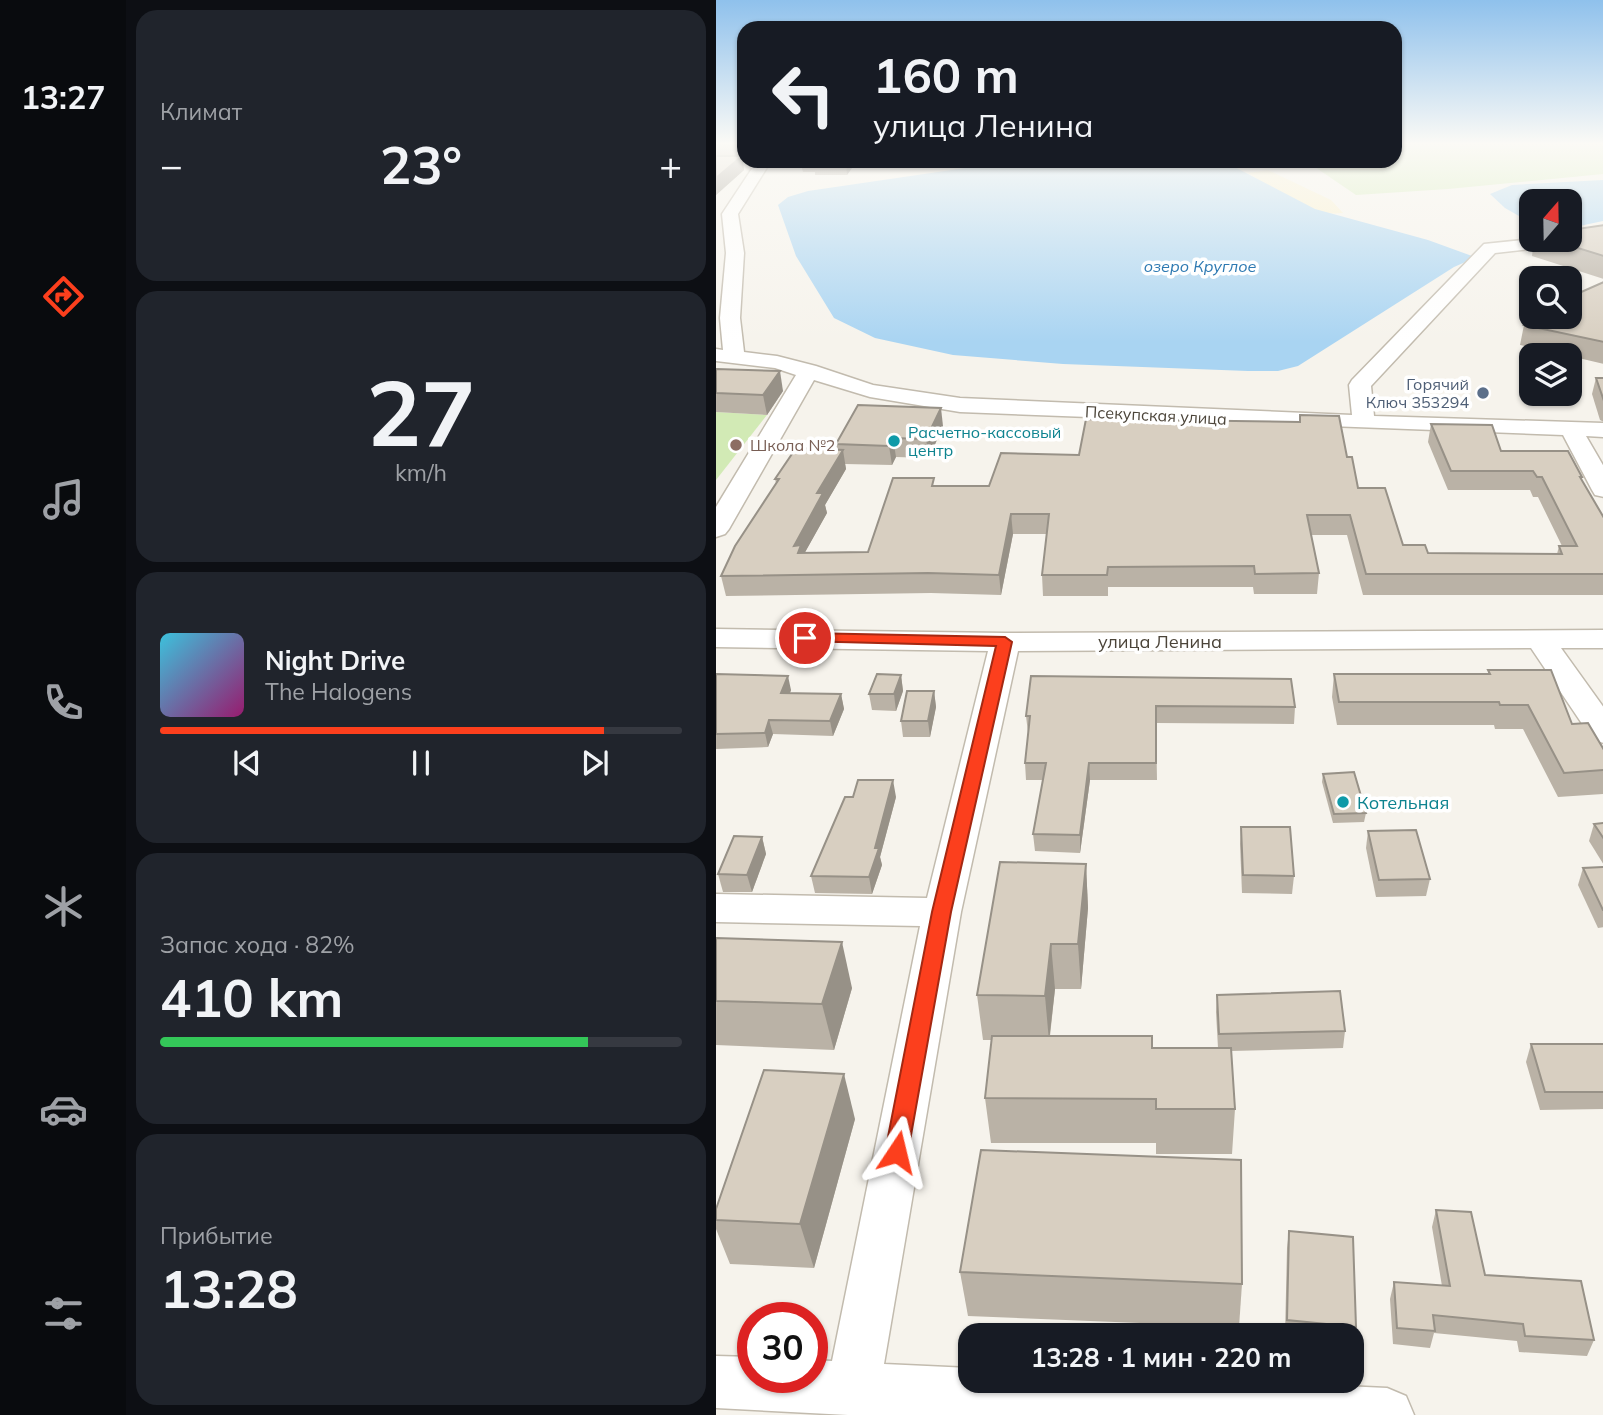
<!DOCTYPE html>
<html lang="ru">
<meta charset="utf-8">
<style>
body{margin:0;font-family:Mulish,sans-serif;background:#20242c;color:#f1f3f6;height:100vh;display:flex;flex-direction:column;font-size:26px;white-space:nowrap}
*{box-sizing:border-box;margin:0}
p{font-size:23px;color:#9ea1a6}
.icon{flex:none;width:38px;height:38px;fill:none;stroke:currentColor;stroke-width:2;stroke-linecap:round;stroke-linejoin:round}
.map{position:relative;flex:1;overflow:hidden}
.panel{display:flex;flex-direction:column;gap:10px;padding:10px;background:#0d0f14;width:590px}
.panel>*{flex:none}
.banner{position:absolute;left:21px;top:21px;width:665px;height:147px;border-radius:21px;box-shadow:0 2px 5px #0004;background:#171b24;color:#f1f3f6;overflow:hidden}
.needle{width:46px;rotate:20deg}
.fabs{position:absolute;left:803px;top:189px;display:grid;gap:14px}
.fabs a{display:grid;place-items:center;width:63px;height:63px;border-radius:14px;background:#171b24;box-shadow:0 2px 5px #0004;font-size:35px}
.speed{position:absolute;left:21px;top:1302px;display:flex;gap:14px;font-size:35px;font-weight:700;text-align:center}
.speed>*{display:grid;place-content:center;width:91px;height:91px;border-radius:50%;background:#171b24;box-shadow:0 2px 5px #0004;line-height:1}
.speed .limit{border:10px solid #d22;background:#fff;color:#111}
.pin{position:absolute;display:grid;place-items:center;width:60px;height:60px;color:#fff;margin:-30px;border:4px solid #fff;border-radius:50%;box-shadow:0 2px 7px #0007}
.me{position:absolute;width:77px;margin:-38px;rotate:10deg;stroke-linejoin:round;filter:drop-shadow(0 0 5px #0008)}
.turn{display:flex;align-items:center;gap:24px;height:147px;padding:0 21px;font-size:32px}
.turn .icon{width:91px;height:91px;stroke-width:2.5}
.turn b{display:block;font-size:49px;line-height:60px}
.big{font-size:52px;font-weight:700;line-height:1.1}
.panel .widget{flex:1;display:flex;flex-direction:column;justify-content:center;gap:10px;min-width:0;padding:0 24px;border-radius:21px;background:#20242c}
.panel .dial{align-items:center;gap:0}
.dial b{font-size:91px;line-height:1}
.song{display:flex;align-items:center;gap:21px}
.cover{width:84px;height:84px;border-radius:10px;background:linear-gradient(135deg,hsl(190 70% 55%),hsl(320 70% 35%))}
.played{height:7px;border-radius:4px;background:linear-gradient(90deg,#fc3f1d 85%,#363941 85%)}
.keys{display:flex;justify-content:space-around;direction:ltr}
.heat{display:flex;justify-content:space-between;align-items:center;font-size:38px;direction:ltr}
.charge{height:10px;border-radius:5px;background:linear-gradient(90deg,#34c759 82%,#363941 0)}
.trip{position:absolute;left:242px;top:1323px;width:406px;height:70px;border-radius:21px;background:#171b24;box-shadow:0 2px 5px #0004;font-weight:700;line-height:70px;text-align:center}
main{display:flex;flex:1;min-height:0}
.tabs{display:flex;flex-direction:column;width:126px;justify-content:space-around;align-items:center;background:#090b0e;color:#9ea1a6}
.tabs .icon{width:49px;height:49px}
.tabs .active{color:#fc3f1d}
.tabs b{font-size:32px;color:#f1f3f6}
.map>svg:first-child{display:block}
.green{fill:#d2eab5}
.sand{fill:#f9efc9}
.water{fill:#a9d4f2}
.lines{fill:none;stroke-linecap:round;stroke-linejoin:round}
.minor-casing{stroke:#c2bbae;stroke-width:3}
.minor{fill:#fff;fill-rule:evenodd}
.wall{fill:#bab2a6}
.shaded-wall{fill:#979187}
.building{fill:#d8cfc1;stroke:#979187;stroke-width:2}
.route{fill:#fc3f1d;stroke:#a42913;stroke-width:2}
.service-dot{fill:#5c6f8a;stroke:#fff;stroke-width:2.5}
.culture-dot{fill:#0f9aa8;stroke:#fff;stroke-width:2.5}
.education-dot{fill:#8d6e63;stroke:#fff;stroke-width:2.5}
.labels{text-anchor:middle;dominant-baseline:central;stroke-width:7;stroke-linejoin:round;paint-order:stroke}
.far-water-label{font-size:16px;font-style:italic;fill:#2e7ab2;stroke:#fff}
.far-service-label{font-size:16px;fill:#4e5e75;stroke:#fff;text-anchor:end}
.far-street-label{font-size:16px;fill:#4b4439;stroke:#fff}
.far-culture-label{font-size:16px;fill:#0d838f;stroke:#fff;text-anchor:start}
.far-education-label{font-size:16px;fill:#785e54;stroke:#fff;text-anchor:start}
.street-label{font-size:18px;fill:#4b4439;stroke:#fff}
.culture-label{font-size:18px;fill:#0d838f;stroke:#fff;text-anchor:start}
</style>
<main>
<nav class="tabs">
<b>13:27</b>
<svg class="icon active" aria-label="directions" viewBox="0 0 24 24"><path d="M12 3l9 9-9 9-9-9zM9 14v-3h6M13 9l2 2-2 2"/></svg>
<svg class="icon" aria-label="music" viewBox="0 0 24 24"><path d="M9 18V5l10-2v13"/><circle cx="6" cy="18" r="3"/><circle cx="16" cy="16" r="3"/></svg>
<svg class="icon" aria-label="phone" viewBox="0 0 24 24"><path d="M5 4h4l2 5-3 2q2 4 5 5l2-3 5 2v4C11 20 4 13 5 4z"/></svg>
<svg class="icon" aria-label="climate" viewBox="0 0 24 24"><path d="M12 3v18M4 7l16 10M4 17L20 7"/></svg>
<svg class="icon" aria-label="car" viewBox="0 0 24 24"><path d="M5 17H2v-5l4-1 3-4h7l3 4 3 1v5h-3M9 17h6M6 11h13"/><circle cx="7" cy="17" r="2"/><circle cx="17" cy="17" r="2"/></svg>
<svg class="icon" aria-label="filters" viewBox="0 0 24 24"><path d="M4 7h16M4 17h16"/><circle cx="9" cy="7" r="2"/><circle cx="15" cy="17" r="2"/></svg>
</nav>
<section class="panel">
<div class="widget"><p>Климат</p>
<div class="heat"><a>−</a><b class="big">23°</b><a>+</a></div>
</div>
<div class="widget dial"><b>27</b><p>km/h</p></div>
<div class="widget">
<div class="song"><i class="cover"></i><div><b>Night Drive</b><p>The Halogens</p></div></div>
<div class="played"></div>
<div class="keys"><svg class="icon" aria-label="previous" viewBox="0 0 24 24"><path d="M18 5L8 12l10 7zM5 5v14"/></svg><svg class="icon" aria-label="pause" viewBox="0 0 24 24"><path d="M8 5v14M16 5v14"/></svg><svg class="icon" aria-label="next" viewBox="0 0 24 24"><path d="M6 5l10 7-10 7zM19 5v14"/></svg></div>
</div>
<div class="widget"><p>Запас хода · 82%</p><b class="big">410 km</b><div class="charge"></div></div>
<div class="widget"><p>Прибытие</p><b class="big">13:28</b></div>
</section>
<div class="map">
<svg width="888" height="1415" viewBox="0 0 888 1415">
<rect width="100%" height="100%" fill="#f6f3ec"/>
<g class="green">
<polygon points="679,144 887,144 887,174 732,189 640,195 590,161 679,161"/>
<polygon points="0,412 51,415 0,480"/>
</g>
<path class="sand" d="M552 170 615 200 627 213C590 217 562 192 532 173Z"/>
<g class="water">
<polygon points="297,161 507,161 599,209 712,240 756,256 754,260 738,267 582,366 562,371 532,371 347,364 237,355 159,338 118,318 80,256 62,205 72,197 92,191"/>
<polygon points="887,180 887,221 854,228 854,201 816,201 815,223 789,208 774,194 796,185"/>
</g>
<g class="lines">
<defs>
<g id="minor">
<polygon points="41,161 55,161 22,214 28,253 24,318 28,352 61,356 100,366 157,385 244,398 636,415 633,385 636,380 768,244 816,239 854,240 854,236 857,236 859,240 857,244 851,245 779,253 655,386 658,416 888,423 888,437 870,436 888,467 888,497 879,495 876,490 847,435 244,412 154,397 98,380 13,529 9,534 0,537 0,507 80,375 59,368 0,361 0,349 7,350 4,318 10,253 6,214"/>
<polygon points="0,629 289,633 888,630 888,648 845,648 888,708 888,743 877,740 815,648 302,651 245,912 168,1364 254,1368 254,1381 520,1381 671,1388 690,1396 698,1415 132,1415 0,1408 0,1356 37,1357 37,1377 96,1377 96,1360 116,1361 204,926 0,922 0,894 211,898 272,651 0,647"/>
</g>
</defs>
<use href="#minor" class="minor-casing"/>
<use href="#minor" class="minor"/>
</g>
<g class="wall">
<polygon points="0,144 28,144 28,158 26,158 28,170 0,195"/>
<polygon points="55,161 141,161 131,175 99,175 99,172 87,172 86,168 80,168 80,164 56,164"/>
<polygon points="166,161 239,161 196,167"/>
<polygon points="888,225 888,279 816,256 818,240 854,240"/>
<polygon points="888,282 888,364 854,356 854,355 804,345 808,325"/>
<polygon points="0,369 67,391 51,415 0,412"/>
<polygon points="880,378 888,378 888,422 884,420 876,394"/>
<polygon points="584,415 631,457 642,488 687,545 712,553 841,554 843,546 846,546 822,497 817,497 814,490 732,490 712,442 715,424 785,451 866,477 865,480 888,518 888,595 647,595 631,535 595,535 603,573 601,594 538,594 537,587 392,587 392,596 327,596 326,575 331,534 297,534 285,595 215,593 10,596 5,576 60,483 59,479 121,450 120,444 227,426 213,458 180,457 176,465 129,464 130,469 109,505 111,513 89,552 152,552 219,486 273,486 363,455 583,422"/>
<polygon points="772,670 856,724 888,750 888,794 842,797 807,729 779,729 778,725 621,725 616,697 618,674 772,674"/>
<polygon points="0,674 75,690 74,693 125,694 128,709 117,736 57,734 52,747 0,749"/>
<polygon points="185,675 187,691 180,711 156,710 153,694"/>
<polygon points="315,676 579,707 578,724 440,723 441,780 374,780 364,853 319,851 317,834 327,780 310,780 309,763 312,733 310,716"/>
<polygon points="218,691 220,707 214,737 187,737 185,721"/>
<polygon points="607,774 650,813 648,822 617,823 606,782"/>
<polygon points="180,797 164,857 166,865 156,894 99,893 95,876"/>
<polygon points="888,823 888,865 873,841 878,824"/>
<polygon points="525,827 578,876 576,894 526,893 524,844"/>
<polygon points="652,831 714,879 710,896 660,897 650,848"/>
<polygon points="46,837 50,854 36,892 7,892 2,874"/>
<polygon points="370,864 372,908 365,989 339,989 334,1036 436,1048 502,1048 500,1012 501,995 629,1031 627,1048 515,1051 519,1109 516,1154 440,1154 440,1143 275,1143 269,1098 276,1040 267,1040 261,995"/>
<polygon points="888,867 888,927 882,928 862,885 867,868"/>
<polygon points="0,938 136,988 118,1050 0,1045"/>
<polygon points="815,1044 888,1044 888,1109 824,1110 810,1062"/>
<polygon points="139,1119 98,1268 14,1264 0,1229 0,1209"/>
<polygon points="720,1210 769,1275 878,1340 871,1356 803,1352 801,1341 718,1333 714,1348 677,1344 674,1299 678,1282 726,1286 716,1227"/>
<polygon points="573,1231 640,1327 637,1344 635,1344 635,1335 569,1335 571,1248"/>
<polygon points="244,1272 526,1284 523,1327 252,1316"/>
</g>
<g class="shaded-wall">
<polygon points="26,156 28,170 0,195 0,178"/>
<polygon points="130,161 141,161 131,175 130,162"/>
<polygon points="196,161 239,161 196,167"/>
<polygon points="64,371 67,391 51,415 47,395"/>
<polygon points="225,408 227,426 213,458 210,439"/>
<polygon points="177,438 180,457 176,465 173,446"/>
<polygon points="127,450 130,469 109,505 111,513 87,556 89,566 78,546 101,493"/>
<polygon points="295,514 297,534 285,595 283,575"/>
<polygon points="185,675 187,691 180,711 178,694"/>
<polygon points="72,676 75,690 68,708 65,693"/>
<polygon points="218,691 220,707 214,737 212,721"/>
<polygon points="125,694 128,709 117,736 114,721"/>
<polygon points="53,720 57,734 52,747 49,733"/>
<polygon points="373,763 374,780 364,853 364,835"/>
<polygon points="177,780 180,797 164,857 166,865 156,894 153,877 159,848"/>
<polygon points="46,837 50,854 36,892 31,875"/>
<polygon points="370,864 372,908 365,989 362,944"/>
<polygon points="126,942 136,988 118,1050 106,1004"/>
<polygon points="335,944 339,989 333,1041 329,996"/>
<polygon points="128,1074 139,1119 98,1268 84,1224"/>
</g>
<g class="building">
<polygon points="0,156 26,156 0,178"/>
<polygon points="98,161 130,161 97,162"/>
<polygon points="888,225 888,256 836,240 854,240 854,230"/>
<polygon points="888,282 888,342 808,325 817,317 854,317 854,297"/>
<polygon points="0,369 64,371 47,395 0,393"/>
<polygon points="880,378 888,378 888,401"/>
<polygon points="142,405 225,408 210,439 177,438 173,446 120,444"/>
<polygon points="584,415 623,416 631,457 636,457 642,488 669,488 687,545 709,545 712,553 846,554 843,546 861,546 826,477 821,477 817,471 735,471 715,424 776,425 785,451 852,451 866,477 864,477 888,518 888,574 650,574 634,515 591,515 603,573 539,574 538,566 392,567 391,575 326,575 333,514 295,514 283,575 212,573 5,576 19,546 63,479 59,479 80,448 127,450 101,493 107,493 78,546 85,545 82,553 152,552 177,478 218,478 216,486 273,486 285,453 363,455 370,419 584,422"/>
<polygon points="772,670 835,670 856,724 872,723 888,750 888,770 848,773 812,705 784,705 783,702 623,702 618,674 774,674"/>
<polygon points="0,674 72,676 65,693 125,694 114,721 53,720 49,733 0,734"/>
<polygon points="161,674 185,675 178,694 153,694"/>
<polygon points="315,676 575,679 579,707 440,706 440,763 373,763 364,835 317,834 330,763 309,763 314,716 310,716"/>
<polygon points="191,691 218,691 212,721 185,721"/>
<polygon points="638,772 650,813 618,814 607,774"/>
<polygon points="142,780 177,780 159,848 163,848 153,877 95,876 129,797 137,797"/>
<polygon points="888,823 888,839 878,824"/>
<polygon points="525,827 574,827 578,876 527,875"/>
<polygon points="700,830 714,879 663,880 652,831"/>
<polygon points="18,836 46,837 31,875 2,874"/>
<polygon points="284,862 370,864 362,944 335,944 329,996 261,995"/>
<polygon points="888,867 888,910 887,910 867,868"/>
<polygon points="0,938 126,942 106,1004 0,1001"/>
<polygon points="624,991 629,1031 503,1034 501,995"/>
<polygon points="276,1036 436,1036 436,1048 515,1048 519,1109 440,1109 440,1099 269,1098"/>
<polygon points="815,1044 888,1044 888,1092 829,1092"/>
<polygon points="48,1070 128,1074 84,1224 0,1220 0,1209"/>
<polygon points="265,1150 525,1160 526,1284 244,1272"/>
<polygon points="720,1210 755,1212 769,1275 865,1281 878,1340 809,1336 807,1324 717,1315 719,1331 681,1328 678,1282 734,1286"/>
<polygon points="573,1231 637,1237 640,1327 571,1320"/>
</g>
<linearGradient id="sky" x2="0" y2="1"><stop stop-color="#8fc1ec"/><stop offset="0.42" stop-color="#fbfaf6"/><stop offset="1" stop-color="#fbfaf6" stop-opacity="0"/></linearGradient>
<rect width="888" height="342" fill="url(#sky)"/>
<polygon class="route" points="89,633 289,637 296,642 235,912 192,1152 189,1159 181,1162 173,1159 169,1152 216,912 280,646 84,641 81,638 84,635"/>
<circle class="service-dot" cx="767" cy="393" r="7"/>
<g class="culture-dot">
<circle cx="178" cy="441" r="7"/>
<circle cx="627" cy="802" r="7"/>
</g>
<circle class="education-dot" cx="20" cy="445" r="7"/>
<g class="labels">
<g class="far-water-label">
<text x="484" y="266">озеро Круглое</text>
</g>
<g class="far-service-label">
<text x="753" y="384">Горячий<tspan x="753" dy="18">Ключ 353294</tspan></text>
</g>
<g class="far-street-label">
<text transform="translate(440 415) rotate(3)">Псекупская улица</text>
</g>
<g class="far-culture-label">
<text x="192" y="432">Расчетно-кассовый<tspan x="192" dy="18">центр</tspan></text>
</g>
<g class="far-education-label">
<text x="34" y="445">Школа №2</text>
</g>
<g class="street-label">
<text x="444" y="641">улица Ленина</text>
</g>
<g class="culture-label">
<text x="641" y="802">Котельная</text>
</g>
</g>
</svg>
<div class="fabs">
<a><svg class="needle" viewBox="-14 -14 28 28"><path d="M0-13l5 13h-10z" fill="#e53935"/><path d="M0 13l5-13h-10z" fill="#9ea1a6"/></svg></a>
<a><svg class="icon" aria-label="search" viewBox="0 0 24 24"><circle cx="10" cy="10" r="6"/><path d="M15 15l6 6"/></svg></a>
<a><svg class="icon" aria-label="layers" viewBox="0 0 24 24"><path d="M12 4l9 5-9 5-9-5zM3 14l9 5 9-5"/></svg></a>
</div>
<div class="speed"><div class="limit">30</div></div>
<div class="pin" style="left:89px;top:638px;background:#d93025"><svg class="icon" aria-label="arrive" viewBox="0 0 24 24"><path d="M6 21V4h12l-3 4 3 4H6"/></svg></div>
<svg class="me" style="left:181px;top:1152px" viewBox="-20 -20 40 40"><path d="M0-17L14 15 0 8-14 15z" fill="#fc3f1d" stroke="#fff" stroke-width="4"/></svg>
<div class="trip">13:28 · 1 мин · 220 m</div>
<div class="banner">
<div class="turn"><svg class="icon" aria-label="left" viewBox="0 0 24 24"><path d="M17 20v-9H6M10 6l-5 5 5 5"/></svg><div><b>160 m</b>улица Ленина</div></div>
</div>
</div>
</main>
